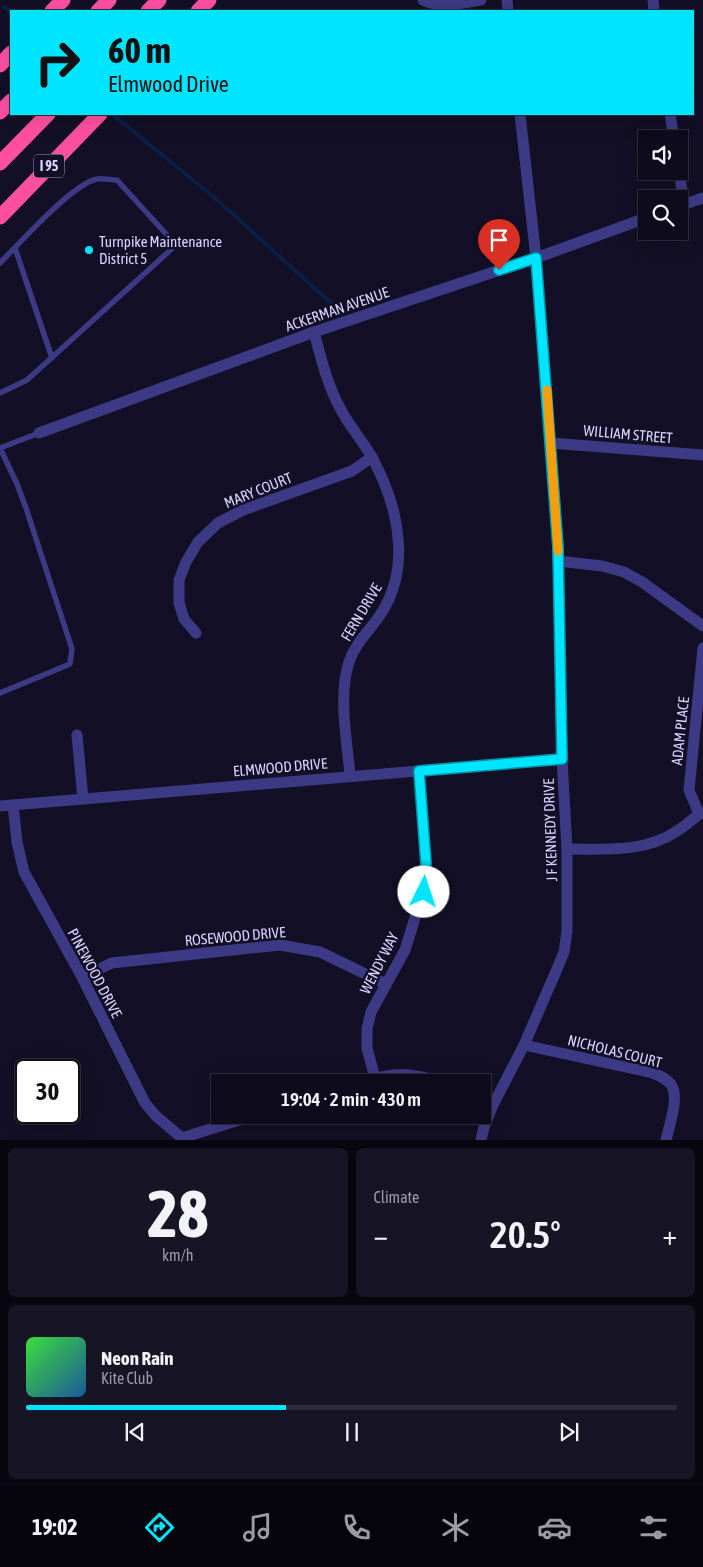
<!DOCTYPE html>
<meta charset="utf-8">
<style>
body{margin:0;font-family:"Asap Condensed",sans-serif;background:#171425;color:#f1f3f6;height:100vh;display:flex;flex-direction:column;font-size:19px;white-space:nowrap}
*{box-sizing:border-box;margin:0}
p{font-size:16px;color:#9b9ba3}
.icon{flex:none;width:28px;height:28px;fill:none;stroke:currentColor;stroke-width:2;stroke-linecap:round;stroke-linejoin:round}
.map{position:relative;height:1140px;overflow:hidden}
.details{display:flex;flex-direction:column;gap:8px;padding:8px;background:#08060f;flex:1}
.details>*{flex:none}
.guide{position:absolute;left:10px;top:10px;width:684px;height:105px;border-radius:0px;box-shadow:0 5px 20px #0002,0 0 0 1px #2e2b3b;background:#00e5ff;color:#111;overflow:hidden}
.buttons{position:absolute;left:638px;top:130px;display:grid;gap:10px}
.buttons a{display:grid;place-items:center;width:50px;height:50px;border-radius:0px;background:#0e0b1c;box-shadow:0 5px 20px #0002,0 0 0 1px #2e2b3b;font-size:25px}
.speed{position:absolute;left:15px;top:1059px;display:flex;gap:10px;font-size:25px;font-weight:700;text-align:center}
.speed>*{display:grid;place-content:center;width:65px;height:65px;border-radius:50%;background:#0e0b1c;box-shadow:0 5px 20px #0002,0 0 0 1px #2e2b3b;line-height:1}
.speed .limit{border:2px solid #111;border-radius:8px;background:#fff;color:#111}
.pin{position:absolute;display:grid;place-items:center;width:42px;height:42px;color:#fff;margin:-51px -21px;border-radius:50% 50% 50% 0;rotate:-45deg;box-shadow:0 0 5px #0007}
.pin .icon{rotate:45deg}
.me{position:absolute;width:55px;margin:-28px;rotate:4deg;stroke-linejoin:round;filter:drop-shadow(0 0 4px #0008)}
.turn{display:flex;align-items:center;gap:18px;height:105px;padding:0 15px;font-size:22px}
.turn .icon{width:65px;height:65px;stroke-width:2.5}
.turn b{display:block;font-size:35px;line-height:42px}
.big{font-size:38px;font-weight:600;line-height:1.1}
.details .tile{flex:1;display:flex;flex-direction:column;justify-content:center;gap:8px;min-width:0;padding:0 18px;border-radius:8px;background:#171425}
.details .dial{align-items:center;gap:0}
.dial b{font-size:65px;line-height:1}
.song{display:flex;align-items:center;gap:15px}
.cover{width:60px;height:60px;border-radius:8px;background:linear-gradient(135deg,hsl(120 70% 55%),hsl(210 70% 35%))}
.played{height:5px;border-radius:2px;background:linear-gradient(90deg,#00e5ff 40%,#2e2b3b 40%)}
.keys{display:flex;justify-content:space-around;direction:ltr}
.heat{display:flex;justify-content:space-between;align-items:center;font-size:28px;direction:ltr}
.details .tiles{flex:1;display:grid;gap:8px;grid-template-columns:1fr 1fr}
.tile:last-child{grid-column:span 2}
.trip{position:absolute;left:211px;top:1074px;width:280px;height:50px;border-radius:0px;background:#0e0b1c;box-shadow:0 5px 20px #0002,0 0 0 1px #2e2b3b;font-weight:600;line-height:50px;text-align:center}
.tabs{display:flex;height:80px;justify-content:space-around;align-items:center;background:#06040b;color:#9b9ba3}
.tabs .icon{width:35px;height:35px}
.tabs .current{color:#00e5ff}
.tabs b{font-size:22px;color:#f1f3f6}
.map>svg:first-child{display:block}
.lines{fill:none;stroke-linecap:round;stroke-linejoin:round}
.stream{stroke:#0a1f44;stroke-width:4}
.lane{stroke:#3d3a85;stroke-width:5.5}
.street{stroke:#3d3a85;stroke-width:11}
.highway{stroke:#ff4fa3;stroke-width:15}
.route-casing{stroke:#0095a6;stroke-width:12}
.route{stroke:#00e5ff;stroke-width:9}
.slow{stroke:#f59e0b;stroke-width:9}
.poi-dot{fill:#00e5ff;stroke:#130f26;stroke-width:2}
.labels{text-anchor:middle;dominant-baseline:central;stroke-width:5;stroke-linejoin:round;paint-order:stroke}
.shield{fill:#130f26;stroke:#9e99be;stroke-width:1}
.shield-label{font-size:14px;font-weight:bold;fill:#d9d4ff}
.poi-label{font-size:15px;fill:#d9d4ff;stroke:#130f26;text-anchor:start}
.street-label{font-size:15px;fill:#d9d4ff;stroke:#130f26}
</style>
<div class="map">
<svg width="703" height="1140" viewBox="0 0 703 1140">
<rect width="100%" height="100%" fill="#130f26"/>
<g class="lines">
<g class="stream">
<polyline points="4,6 11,13"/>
<polyline points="112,114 215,198 332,304"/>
</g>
<g class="lane">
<polyline points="15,248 52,358"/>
<path d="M0 263C20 243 72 184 97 179 103 178 111 180 117 180L176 245 27 380 0 393"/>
<polyline points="0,448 17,484 26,508 72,649 70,664 0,693"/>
<polyline points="0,448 39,433"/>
</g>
<g class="street">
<path d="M423 0C441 9 462 3 481 0"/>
<polyline points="507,0 508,11"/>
<polyline points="653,0 654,11"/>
<polyline points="670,114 674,139"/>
<polyline points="679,171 684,204"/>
<polyline points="679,206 703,198"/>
<path d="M314 332C321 358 327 384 340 408 349 426 363 441 373 459 385 482 396 511 398 538 401 566 395 595 378 618 368 632 355 644 349 662 338 696 347 740 350 775"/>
<polyline points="39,433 314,332 536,258 646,218"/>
<polyline points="551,443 703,455"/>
<polyline points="558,561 602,566 624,572 642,582 703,626"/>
<polyline points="196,633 184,619 179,603 179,580 186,562 198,542 218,523 243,510 352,471 372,457"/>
<polyline points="77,735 83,799"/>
<polyline points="13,805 17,842 24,872 82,977 145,1103 156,1116 183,1139"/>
<polyline points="0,806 562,759"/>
<polyline points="699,814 689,790 703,648"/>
<path d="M567 849C604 849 645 853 677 831 685 826 692 820 699 814L703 813"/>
<polyline points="82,977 112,963 280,945 320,952 386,984"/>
<path d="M524 1045 653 1073C660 1076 668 1079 672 1086 679 1099 669 1126 666 1140"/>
<polyline points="375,1078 367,1048 367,1029 371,1012 405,950 423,892 426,863 419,771"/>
<path d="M361 1082C395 1072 408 1072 442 1082"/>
<polyline points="183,1140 185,1137 255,1115"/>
<polyline points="481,1140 484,1127 493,1105 524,1045 557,969 564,952 567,931 567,849 562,759 558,547 536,258 520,114"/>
</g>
<g class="highway">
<polyline points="52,11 63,0"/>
<polyline points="98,11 109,0"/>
<polyline points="148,11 159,0"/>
<polyline points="198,11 209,0"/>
<polyline points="0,65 11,53"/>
<polyline points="0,112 11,101"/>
<polyline points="0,163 48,114"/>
<polyline points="0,217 100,114"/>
</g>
</g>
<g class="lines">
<defs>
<polyline id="route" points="424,892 426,863 419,771 562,759 558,547 536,258 499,270"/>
</defs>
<use href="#route" class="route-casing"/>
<use href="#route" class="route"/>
<polyline class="slow" points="547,390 558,551"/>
</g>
<circle class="poi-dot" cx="89" cy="250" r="5"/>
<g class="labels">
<rect class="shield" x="34" y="154.5" width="30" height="23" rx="4"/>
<g class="shield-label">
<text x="49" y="166">I 95</text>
</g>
<g class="poi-label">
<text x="99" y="241">Turnpike Maintenance<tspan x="99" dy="17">District 5</tspan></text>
</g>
<g class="street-label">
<text transform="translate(337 309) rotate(-19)">ACKERMAN AVENUE</text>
<text transform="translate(628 434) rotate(5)">WILLIAM STREET</text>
<text transform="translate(258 490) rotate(-22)">MARY COURT</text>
<text transform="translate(361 612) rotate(-59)">FERN DRIVE</text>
<text transform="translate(680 731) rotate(-84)">ADAM PLACE</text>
<text transform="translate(280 767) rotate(-5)">ELMWOOD DRIVE</text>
<text transform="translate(550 830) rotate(-92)">J F KENNEDY DRIVE</text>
<text transform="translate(235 936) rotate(-5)">ROSEWOOD DRIVE</text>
<text transform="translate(379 963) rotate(-63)">WENDY WAY</text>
<text transform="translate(95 973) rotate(62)">PINEWOOD DRIVE</text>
<text transform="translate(615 1051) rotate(14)">NICHOLAS COURT</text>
</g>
</g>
</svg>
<div class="buttons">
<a><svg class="icon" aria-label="sound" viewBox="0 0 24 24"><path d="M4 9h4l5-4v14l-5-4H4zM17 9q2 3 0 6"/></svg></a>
<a><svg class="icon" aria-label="search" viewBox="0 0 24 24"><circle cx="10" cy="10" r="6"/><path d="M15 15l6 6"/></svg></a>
</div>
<div class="speed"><div class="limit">30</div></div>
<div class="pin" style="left:499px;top:270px;background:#d93025"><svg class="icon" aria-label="arrive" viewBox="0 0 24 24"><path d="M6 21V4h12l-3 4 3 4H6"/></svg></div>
<svg class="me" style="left:424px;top:892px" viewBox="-20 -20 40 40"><circle r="19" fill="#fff"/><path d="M0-13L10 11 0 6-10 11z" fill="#00e5ff"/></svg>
<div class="trip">19:04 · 2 min · 430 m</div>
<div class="guide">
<div class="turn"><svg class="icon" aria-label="right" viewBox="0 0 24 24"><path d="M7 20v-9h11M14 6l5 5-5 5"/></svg><div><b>60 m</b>Elmwood Drive</div></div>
</div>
</div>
<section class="details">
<div class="tiles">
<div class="tile dial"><b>28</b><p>km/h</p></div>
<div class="tile"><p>Climate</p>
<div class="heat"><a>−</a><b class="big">20.5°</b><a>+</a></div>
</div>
<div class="tile">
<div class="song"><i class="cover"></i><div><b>Neon Rain</b><p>Kite Club</p></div></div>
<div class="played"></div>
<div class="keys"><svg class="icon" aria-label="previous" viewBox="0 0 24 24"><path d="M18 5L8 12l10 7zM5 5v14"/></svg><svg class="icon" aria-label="pause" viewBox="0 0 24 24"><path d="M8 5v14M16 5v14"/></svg><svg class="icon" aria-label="next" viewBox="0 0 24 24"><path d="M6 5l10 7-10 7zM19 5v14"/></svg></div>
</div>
</div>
</section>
<nav class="tabs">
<b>19:02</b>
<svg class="icon current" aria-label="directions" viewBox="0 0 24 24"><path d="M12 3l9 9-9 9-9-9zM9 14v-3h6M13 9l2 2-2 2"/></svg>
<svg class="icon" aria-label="music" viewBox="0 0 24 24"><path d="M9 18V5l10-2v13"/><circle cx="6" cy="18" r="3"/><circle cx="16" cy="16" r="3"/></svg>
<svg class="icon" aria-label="phone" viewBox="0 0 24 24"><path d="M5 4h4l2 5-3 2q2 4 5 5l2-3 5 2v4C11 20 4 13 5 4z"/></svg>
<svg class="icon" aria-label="climate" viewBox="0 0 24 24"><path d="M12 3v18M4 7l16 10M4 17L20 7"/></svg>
<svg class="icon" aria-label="car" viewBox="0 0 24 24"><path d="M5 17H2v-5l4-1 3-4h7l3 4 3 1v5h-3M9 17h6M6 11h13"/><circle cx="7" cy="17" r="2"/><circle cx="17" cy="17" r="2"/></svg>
<svg class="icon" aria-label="filters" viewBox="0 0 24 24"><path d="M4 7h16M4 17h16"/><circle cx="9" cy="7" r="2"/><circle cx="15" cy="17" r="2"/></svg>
</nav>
